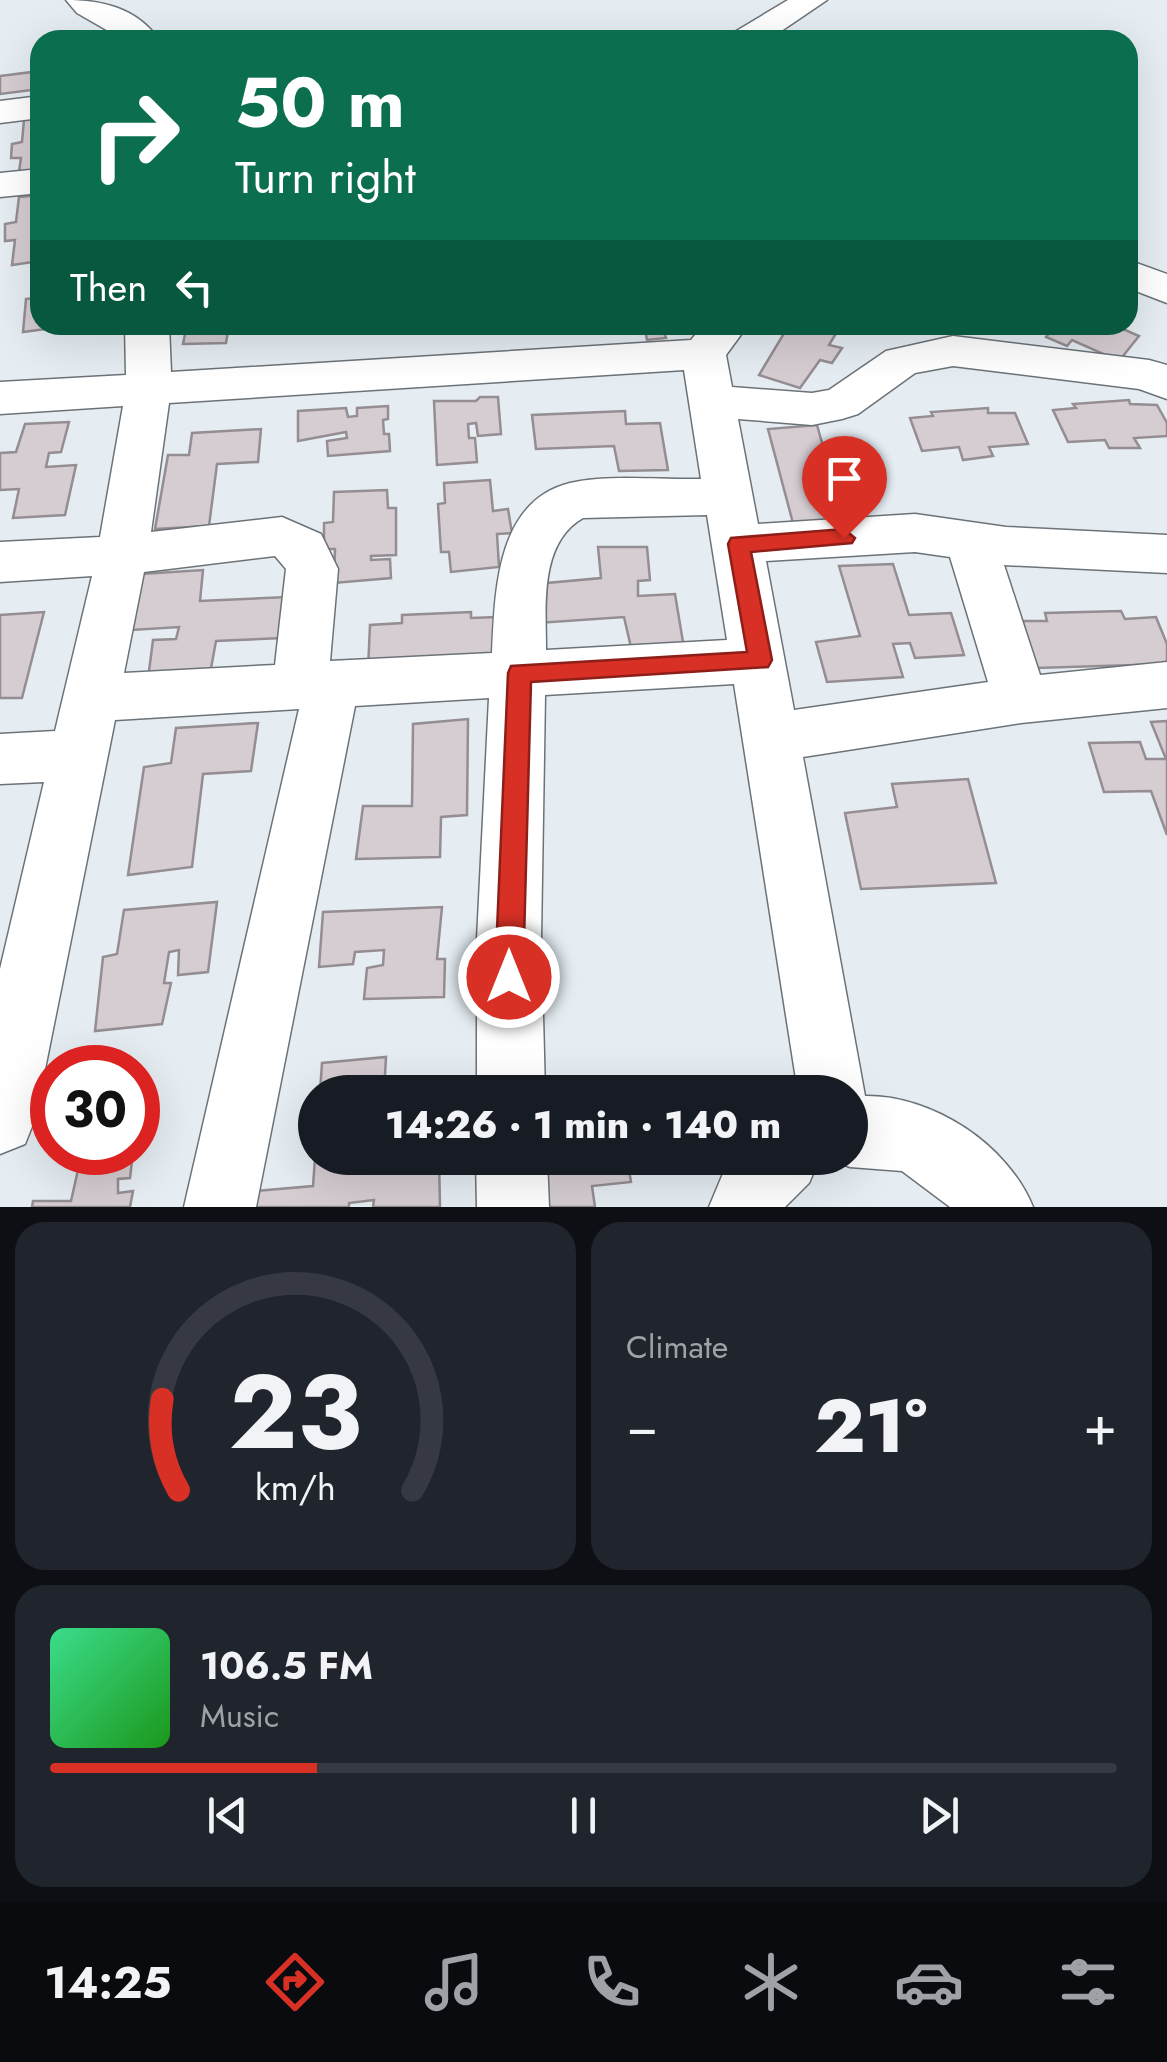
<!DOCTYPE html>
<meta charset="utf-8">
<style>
body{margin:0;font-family:Jost,sans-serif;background:#20242c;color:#f1f3f6;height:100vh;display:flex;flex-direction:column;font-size:38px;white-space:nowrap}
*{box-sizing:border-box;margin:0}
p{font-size:32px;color:#9ea1a6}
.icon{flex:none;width:55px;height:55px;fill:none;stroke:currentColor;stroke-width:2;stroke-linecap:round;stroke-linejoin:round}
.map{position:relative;height:1207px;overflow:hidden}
.details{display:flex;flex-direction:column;gap:15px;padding:15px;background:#0d0f14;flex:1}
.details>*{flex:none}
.guide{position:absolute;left:30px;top:30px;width:1108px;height:305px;border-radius:30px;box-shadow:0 10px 40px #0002;background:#0b6e4f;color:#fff;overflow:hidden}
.speed{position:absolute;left:30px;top:1045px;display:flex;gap:20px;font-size:50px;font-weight:700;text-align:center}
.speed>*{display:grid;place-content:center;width:130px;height:130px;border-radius:50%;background:#171b24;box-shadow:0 10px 40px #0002;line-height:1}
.speed .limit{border:15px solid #d22;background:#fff;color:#111}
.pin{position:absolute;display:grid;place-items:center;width:85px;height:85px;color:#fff;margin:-102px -42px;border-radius:50% 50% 50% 0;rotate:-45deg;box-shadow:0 0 10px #0007}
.pin .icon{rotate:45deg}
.me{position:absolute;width:110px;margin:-55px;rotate:0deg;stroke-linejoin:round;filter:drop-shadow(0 0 8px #0008)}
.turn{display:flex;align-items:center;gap:35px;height:210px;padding:0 40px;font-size:45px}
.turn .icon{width:130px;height:130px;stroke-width:2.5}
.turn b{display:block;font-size:70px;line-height:85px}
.then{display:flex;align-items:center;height:95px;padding:0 40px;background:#0003;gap:20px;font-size:38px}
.big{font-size:75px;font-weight:800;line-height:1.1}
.details .tile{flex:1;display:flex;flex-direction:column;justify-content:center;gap:15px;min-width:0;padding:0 35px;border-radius:30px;background:#20242c}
.details .dial{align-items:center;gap:0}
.dial svg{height:260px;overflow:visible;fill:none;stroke:#363941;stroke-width:7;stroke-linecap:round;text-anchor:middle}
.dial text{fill:#f1f3f6;stroke:none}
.song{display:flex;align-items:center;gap:30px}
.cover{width:120px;height:120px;border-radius:15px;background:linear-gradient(135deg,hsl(150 70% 55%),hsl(120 70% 35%))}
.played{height:10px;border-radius:5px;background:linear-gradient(90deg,#d93025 25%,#363941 25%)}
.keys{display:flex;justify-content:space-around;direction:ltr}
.heat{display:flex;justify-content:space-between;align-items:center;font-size:55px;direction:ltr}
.details .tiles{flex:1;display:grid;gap:15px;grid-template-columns:1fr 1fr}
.tile:last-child{grid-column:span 2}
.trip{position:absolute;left:298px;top:1075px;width:570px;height:100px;border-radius:50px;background:#171b24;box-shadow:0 10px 40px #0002;font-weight:800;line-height:100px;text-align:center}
.dock{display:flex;height:160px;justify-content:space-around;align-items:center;background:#090b0e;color:#9ea1a6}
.dock .icon{width:70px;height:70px}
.dock .on{color:#d93025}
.dock b{font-size:45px;color:#f1f3f6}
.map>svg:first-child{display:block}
.building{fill:#d5cdd2;stroke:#948d92;stroke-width:2.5}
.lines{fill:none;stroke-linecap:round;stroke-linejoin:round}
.minor-casing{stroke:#6c7378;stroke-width:3}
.minor{fill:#fff;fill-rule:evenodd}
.route{fill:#d93025;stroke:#8d1f18;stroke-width:2.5}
</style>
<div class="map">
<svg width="1167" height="1207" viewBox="0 0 1167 1207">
<rect width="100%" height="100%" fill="#e5edf3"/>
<g class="building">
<polygon points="40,71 40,89 0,94 0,76"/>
<polygon points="40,118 40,176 18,179 21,158 11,158 12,144 22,142 24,120"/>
<polygon points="40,195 40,261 12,265 15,240 5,241 5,224 16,222 19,197"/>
<polygon points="40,298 40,325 53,328 23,332 26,299"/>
<polygon points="187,325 229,325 226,343 183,344"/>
<polygon points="288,325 419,325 419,327 286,332"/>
<polygon points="607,325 670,325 671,329 663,330 666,338 647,340 645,329 608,330"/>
<polygon points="789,325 841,325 829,345 842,348 832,363 820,360 800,388 759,375"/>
<polygon points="1038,325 1114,325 1139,336 1119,361 1072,340 1067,346 1046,337 1051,331"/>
<polygon points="480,397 498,397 501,434 478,436 476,423 468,424 469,438 475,438 477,462 437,465 434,401 476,401"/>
<polygon points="1129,400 1130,404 1157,405 1167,423 1167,436 1134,438 1140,448 1109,448 1105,440 1068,442 1053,410 1076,408 1073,404"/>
<polygon points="388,406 388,419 383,420 384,434 389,434 390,451 328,456 327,441 347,438 346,432 298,441 298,411 346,408 348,417 357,416 357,408"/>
<polygon points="988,408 988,413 1015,413 1028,444 989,447 993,456 963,460 959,447 922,451 910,418 933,416 931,412"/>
<polygon points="625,411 626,424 660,423 668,470 619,471 614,446 536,449 532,415"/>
<polygon points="69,422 61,452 49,453 46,467 76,465 65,515 13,518 19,489 0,490 0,453 16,452 25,424"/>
<polygon points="817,425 828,464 842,463 847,484 834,485 841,524 794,527 768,429"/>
<polygon points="261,429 258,462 217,464 209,526 155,529 168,455 189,455 192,433"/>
<polygon points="490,480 493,511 508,509 512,533 497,534 499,567 451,572 449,552 441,552 438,504 445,503 444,483"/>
<polygon points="387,490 388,508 396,508 396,555 371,556 371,560 390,559 391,578 334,583 335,549 324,549 324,523 333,522 334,492"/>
<polygon points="598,547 647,547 650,580 638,581 638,596 675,594 685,654 633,656 624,617 538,623 536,584 601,578"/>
<polygon points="893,564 909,615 951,613 964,655 915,658 910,643 893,644 903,677 827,682 816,642 860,636 839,566"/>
<polygon points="203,570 200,601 287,597 282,638 216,641 208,685 147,687 153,640 176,639 179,627 132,630 141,574"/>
<polygon points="1121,611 1125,619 1156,617 1167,644 1167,664 1036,668 1022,621 1047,621 1045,613"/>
<polygon points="44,612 22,698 0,698 0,615"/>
<polygon points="471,612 471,618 497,617 499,662 368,670 370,625 402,623 402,615"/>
<polygon points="468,719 467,815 441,817 440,857 356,859 363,806 412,806 413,724"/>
<polygon points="1167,721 1167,835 1151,791 1104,792 1089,743 1140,742 1146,759 1166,759 1151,722"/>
<polygon points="258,723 251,771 203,774 192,867 128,875 144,767 171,763 176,728"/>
<polygon points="968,779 996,883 861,889 845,813 897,807 892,784"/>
<polygon points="217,902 208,972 178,975 179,950 169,952 164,983 171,983 162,1024 95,1031 103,957 117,954 124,910"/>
<polygon points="442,907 437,959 445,959 444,997 364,999 367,968 383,965 384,950 355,952 353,964 319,967 323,912"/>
<polygon points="386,1057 384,1092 320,1092 322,1063"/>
<polygon points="82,1152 133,1152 130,1178 118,1179 118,1193 133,1191 130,1207 32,1207 33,1201 71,1201"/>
<polygon points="315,1158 439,1158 440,1207 373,1207 374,1200 349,1203 349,1207 254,1207 256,1191 313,1186"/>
<polygon points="540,1158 627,1158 631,1182 592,1186 595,1207 545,1207"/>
</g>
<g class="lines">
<defs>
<g id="minor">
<path d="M66 0C102 0 137 8 159 40H124L77 13Z"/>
<polygon points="788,0 827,0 768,40 728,40 733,33"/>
<polygon points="40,96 40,118 0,123 0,101"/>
<polygon points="40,169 40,193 0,197 0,173"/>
<polygon points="1128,260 1167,274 1167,303 1128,288"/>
<path d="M125 325H169L171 372 691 340 703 325H748L726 355 732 387 812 393 829 390 886 351 953 336 1149 360 1167 365V399L1139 389 953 366 915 373 858 414 842 419 812 425 738 419 758 524 915 514 1006 527 1167 535V573L1004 565 1040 675 1167 662V708L1021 723 803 757 865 1096C933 1095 1008 1145 1033 1207H950L902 1171 850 1167 827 1158H850V1092H798L734 684 545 695 541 939 545 1092H477V939L489 698 355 706 256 1207H184L299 709 115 720 35 1119 25 1144 0 1154V969L44 782 0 784V734L55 731 92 576 0 582V542L100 537 123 406 0 414V382L126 375ZM684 370 701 479C662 480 607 474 570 483 496 501 495 592 492 653L330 661 338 569 321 534 282 517 151 532 169 403ZM707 515 727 640 546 650C546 606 539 543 583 518ZM915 552 950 557 988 682 794 710 766 561ZM275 556 286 569 275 665 124 673 144 572Z"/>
<polygon points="476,1158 547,1158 549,1207 477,1207"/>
<polygon points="733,1158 820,1158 809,1183 785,1207 709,1207 727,1164"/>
</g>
</defs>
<use href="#minor" class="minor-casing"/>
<use href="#minor" class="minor"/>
</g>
<polygon class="route" points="844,529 855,538 852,543 751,552 772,660 768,667 531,682 523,977 519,987 509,991 499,987 495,977 508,673 511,666 747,652 728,544 731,538"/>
</svg>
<div class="speed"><div class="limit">30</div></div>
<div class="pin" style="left:844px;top:538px;background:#d93025"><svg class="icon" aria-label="arrive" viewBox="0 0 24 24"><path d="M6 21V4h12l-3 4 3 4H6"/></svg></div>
<svg class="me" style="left:509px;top:977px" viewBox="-20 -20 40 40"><circle r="17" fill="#d93025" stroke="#fff" stroke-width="3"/><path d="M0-11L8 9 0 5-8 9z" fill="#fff"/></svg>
<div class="trip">14:26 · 1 min · 140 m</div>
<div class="guide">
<div class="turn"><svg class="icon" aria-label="right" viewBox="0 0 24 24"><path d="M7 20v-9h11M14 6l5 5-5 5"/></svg><div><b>50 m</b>Turn right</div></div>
<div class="then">Then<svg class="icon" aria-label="left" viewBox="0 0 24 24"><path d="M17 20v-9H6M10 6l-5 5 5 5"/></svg></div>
</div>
</div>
<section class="details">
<div class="tiles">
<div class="tile dial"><svg viewBox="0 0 100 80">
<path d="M14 69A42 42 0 1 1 86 69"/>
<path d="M14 69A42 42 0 0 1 9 41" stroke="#d93025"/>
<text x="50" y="56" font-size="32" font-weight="700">23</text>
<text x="50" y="72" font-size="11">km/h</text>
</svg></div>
<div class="tile"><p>Climate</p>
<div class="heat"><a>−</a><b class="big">21°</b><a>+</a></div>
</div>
<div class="tile">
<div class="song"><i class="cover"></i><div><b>106.5 FM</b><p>Music</p></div></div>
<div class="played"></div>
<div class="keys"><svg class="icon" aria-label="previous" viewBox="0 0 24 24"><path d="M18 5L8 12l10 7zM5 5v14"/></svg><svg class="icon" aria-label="pause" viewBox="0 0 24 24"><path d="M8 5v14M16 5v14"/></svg><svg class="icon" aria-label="next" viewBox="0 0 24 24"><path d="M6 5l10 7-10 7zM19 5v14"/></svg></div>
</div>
</div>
</section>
<nav class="dock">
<b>14:25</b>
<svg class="icon on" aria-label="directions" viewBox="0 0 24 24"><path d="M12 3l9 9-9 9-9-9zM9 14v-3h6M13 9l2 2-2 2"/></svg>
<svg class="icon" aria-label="music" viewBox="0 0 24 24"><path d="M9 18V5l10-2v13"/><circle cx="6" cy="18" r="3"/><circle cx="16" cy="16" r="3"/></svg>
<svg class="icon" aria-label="phone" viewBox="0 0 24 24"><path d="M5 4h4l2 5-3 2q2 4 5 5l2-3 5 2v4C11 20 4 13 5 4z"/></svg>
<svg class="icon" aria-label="climate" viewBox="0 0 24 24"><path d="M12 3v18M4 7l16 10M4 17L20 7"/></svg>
<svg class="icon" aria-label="car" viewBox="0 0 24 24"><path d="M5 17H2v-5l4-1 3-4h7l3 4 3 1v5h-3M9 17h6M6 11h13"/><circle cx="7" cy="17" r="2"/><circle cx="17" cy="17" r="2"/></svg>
<svg class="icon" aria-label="filters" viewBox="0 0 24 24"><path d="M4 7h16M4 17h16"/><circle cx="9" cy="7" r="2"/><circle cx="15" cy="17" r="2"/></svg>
</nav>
